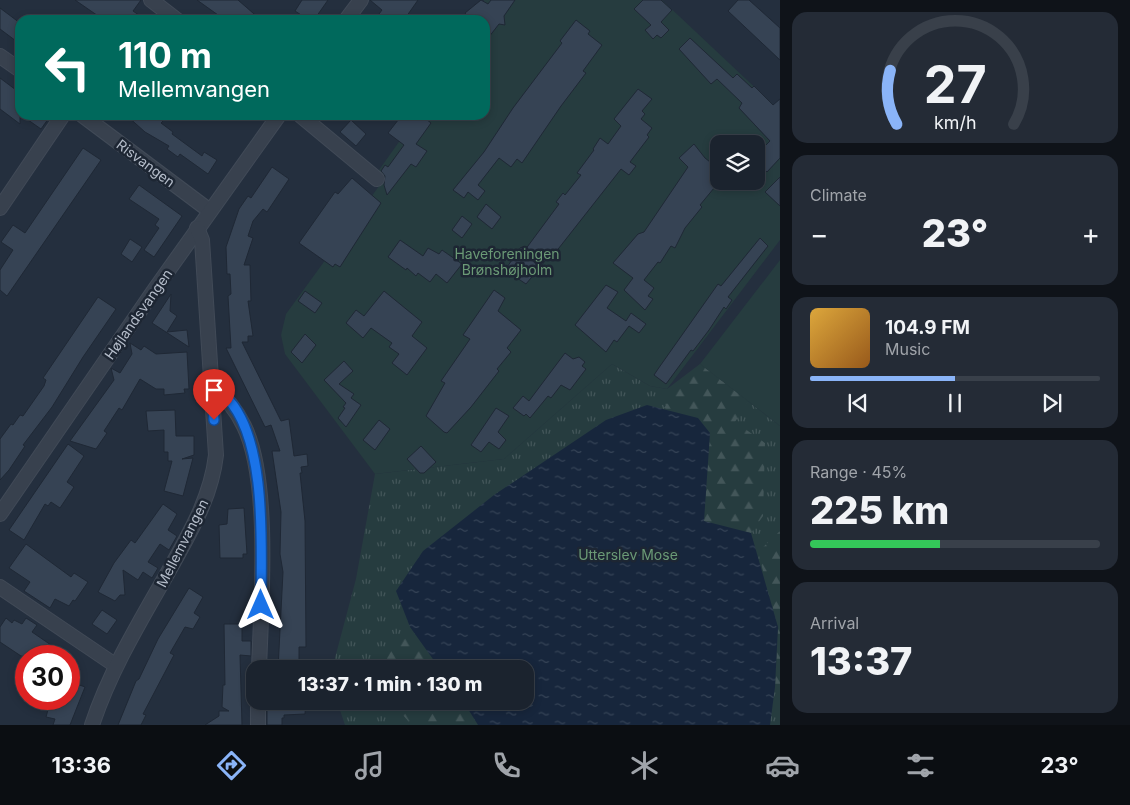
<!DOCTYPE html>
<meta charset="utf-8">
<style>
body{margin:0;font-family:Inter,sans-serif;background:#242b36;color:#f1f3f6;height:100vh;display:flex;flex-direction:column;font-size:19px;white-space:nowrap}
*{box-sizing:border-box;margin:0}
p{font-size:16px;color:#a0a4aa}
.icon{flex:none;width:28px;height:28px;fill:none;stroke:currentColor;stroke-width:2;stroke-linecap:round;stroke-linejoin:round}
.map{position:relative;flex:1;overflow:hidden}
.sheet{display:flex;flex-direction:column;gap:12px;padding:12px;background:#0f1319;width:350px}
.sheet>*{flex:none}
.top-card{position:absolute;left:15px;top:15px;width:475px;height:105px;border-radius:15px;box-shadow:0 2px 8px #0003,0 0 0 1px #39404a;background:#00695c;color:#fff;overflow:hidden}
.tools{position:absolute;left:710px;top:135px;display:grid;gap:10px}
.tools a{display:grid;place-items:center;width:55px;height:55px;border-radius:10px;background:#1b232e;box-shadow:0 2px 8px #0003,0 0 0 1px #39404a;font-size:25px}
.speed{position:absolute;left:15px;top:645px;display:flex;gap:10px;font-size:25px;font-weight:700;text-align:center}
.speed>*{display:grid;place-content:center;width:65px;height:65px;border-radius:50%;background:#1b232e;box-shadow:0 2px 8px #0003,0 0 0 1px #39404a;line-height:1}
.speed .limit{border:8px solid #d22;background:#fff;color:#111}
.pin{position:absolute;display:grid;place-items:center;width:42px;height:42px;color:#fff;margin:-51px -21px;border-radius:50% 50% 50% 0;rotate:-45deg;box-shadow:0 0 5px #0007}
.pin .icon{rotate:45deg}
.me{position:absolute;width:55px;margin:-28px;rotate:0deg;stroke-linejoin:round;filter:drop-shadow(0 0 4px #0008)}
.turn{display:flex;align-items:center;gap:18px;height:105px;padding:0 20px;font-size:22px}
.turn .icon{width:65px;height:65px;stroke-width:2.5}
.turn b{display:block;font-size:35px;line-height:42px}
.big{font-size:38px;font-weight:800;line-height:1.1}
.sheet .tile{flex:1;display:flex;flex-direction:column;justify-content:center;gap:8px;min-width:0;padding:0 18px;border-radius:15px;background:#242b36}
.sheet .dial{align-items:center;gap:0}
.dial svg{height:130px;overflow:visible;fill:none;stroke:#39404a;stroke-width:7;stroke-linecap:round;text-anchor:middle}
.dial text{fill:#f1f3f6;stroke:none}
.song{display:flex;align-items:center;gap:15px}
.cover{width:60px;height:60px;border-radius:8px;background:linear-gradient(135deg,hsl(40 70% 55%),hsl(30 70% 35%))}
.played{height:5px;border-radius:2px;background:linear-gradient(90deg,#8ab4f8 50%,#39404a 50%)}
.keys{display:flex;justify-content:space-around;direction:ltr}
.heat{display:flex;justify-content:space-between;align-items:center;font-size:28px;direction:ltr}
.charge{height:8px;border-radius:4px;background:linear-gradient(90deg,#34c759 45%,#39404a 0)}
.trip{position:absolute;left:246px;top:660px;width:288px;height:50px;border-radius:15px;background:#1b232e;box-shadow:0 2px 8px #0003,0 0 0 1px #39404a;font-weight:800;line-height:50px;text-align:center}
.tabs{display:flex;height:80px;justify-content:space-around;align-items:center;background:#0b0e12;color:#a0a4aa}
.tabs .icon{width:35px;height:35px}
.tabs .active{color:#8ab4f8}
.tabs b{font-size:22px;color:#f1f3f6}
main{display:flex;flex:1;min-height:0}
.map>svg:first-child{display:block}
.grass{fill:url(#grass-tufts)}
.forest{fill:url(#forest-firs)}
.garden{fill:#263c3f;fill-rule:evenodd}
.water{fill:url(#water-ripples)}
.building{fill:#364354;stroke:#1f2835}
.lines{fill:none;stroke-linecap:round;stroke-linejoin:round}
.minor-casing{stroke:#414a57;stroke-width:16}
.minor{stroke:#38414e;stroke-width:14}
.route-casing{stroke:#114b97;stroke-width:12}
.route{stroke:#1a73e8;stroke-width:9}
.labels{text-anchor:middle;dominant-baseline:central;stroke-width:5;stroke-linejoin:round;paint-order:stroke}
.street-label{font-size:14px;fill:#b4bcc9;stroke:#1d2633}
.park-label{font-size:14px;fill:#6b9a76;stroke:#1d2633}
</style>
<main>
<div class="map">
<svg width="780" height="725" viewBox="0 0 780 725">
<defs>
<pattern id="grass-tufts" width="24" height="20" patternUnits="userSpaceOnUse" patternTransform="scale(1.25)"><rect width="24" height="20" fill="#263c3f"/><path d="M3 7l-1-3M5 7V3M7 7l1-3M15 17l-1-3M17 17v-4M19 17l1-3" fill="none" stroke="#435659"/></pattern>
<pattern id="forest-firs" width="22" height="20" patternUnits="userSpaceOnUse" patternTransform="scale(1.25)"><rect width="22" height="20" fill="#263c3f"/><path d="M5 1l3.5 6h-7zM16 11l3.5 6h-7z" fill="#435659"/></pattern>
<pattern id="water-ripples" width="26" height="14" patternUnits="userSpaceOnUse" patternTransform="scale(1.25)"><rect width="26" height="14" fill="#17263c"/><path d="M2 4q2-2 4 0t4 0M15 11q2-2 4 0t4 0" fill="none" stroke="#364457"/></pattern>
</defs>
<rect width="100%" height="100%" fill="#242f3e"/>
<polygon class="grass" points="612,364 650,386 667,389 700,364 780,426 780,725 345,725 337,701 525,701 525,669 336,669 335,658 356,579 375,474 504,459"/>
<g class="forest">
<polygon points="700,364 748,401 735,422 765,443 763,516 751,533 704,521 710,433 698,418 664,408"/>
<polygon points="780,531 780,684 775,687 778,627 758,552"/>
<polygon points="410,627 440,669 382,669 381,657"/>
<polygon points="390,701 463,701 478,725 412,725"/>
</g>
<g class="garden">
<path d="M484 0H662L780 111V240L667 389 650 386 612 364 504 459 375 474 285 354 281 335 286 314 382 182 379 170 418 115H485V20H477ZM719 144H756V181H719Z"/>
<polygon points="780,260 780,426 700,364"/>
</g>
<polygon class="water" points="647,405 698,418 710,433 704,521 751,533 778,627 775,687 770,725 478,725 463,701 525,701 525,669 440,669 410,627 396,591 423,551 494,495 606,420"/>
<g class="building">
<polygon points="75,0 141,0 133,11 146,20 104,20"/>
<polygon points="197,0 238,0 261,20 225,20"/>
<polygon points="302,0 328,0 314,20 309,20 295,11"/>
<polygon points="370,0 418,0 404,20 382,20 379,14 382,10"/>
<polygon points="481,0 488,4 491,0 515,0 504,16 505,25 499,24 485,42 485,20 471,20 465,13"/>
<polygon points="643,0 661,0 672,10 661,22 669,30 661,38 657,35 653,39 645,30 651,25 634,9"/>
<polygon points="738,0 749,0 780,28 780,60 728,11"/>
<polygon points="0,8 20,23 20,44 0,29"/>
<polygon points="576,20 590,31 588,34 602,45 583,71 586,73 561,106 522,163 517,159 511,167 499,158 478,185 485,191 478,200 468,192 464,198 453,190 484,152 513,108 562,43 560,41"/>
<polygon points="690,38 733,78 737,74 752,88 754,86 773,105 780,99 780,158 767,172 756,161 756,155 770,141 739,108 742,103 717,79 711,84 679,49"/>
<polygon points="0,78 20,93 20,124 0,109"/>
<polygon points="638,89 652,99 642,111 645,114 641,119 652,128 647,135 649,137 630,162 636,166 629,175 621,169 555,253 551,256 550,255 526,284 505,270 521,247 525,250 559,204 556,202 563,193 565,195 581,175 577,173 594,150 593,149 600,138 608,144 621,126 614,119"/>
<polygon points="21,115 51,115 41,129"/>
<polygon points="126,115 156,115 164,120 161,123 173,132 172,134 202,156 204,152 217,160 208,174 180,154 178,157 167,149 169,146 145,132"/>
<polygon points="402,115 421,115 431,123 416,144 427,151 416,167 411,164 387,195 384,185 385,176 381,171 385,165 388,167 404,145 388,133"/>
<polygon points="351,120 366,134 356,146 340,132"/>
<polygon points="694,144 705,158 719,169 719,182 700,205 702,207 685,228 675,248 671,246 660,263 658,262 644,280 654,288 648,296 653,299 645,310 624,290 633,278 613,263 638,234 644,232 688,167 679,158"/>
<polygon points="83,148 101,160 7,296 0,290 0,270 13,250 1,242 13,225 25,233"/>
<polygon points="272,167 289,179 267,212 263,209 253,221 248,236 253,238 244,265 250,265 251,301 248,301 253,336 248,336 248,342 242,342 281,421 289,419 294,456 307,454 308,466 301,467 302,473 300,473 305,521 306,647 299,647 299,669 278,669 283,572 280,554 281,512 272,451 280,451 271,425 265,427 226,348 231,348 228,296 231,294 230,274 227,274 226,247 239,209 248,196 251,198"/>
<polygon points="780,177 780,206 765,192"/>
<polygon points="352,178 381,203 340,267 335,264 333,267 299,243 335,192 338,194"/>
<polygon points="139,185 182,216 154,257 144,250 159,228 155,225 159,219 129,199"/>
<polygon points="486,204 501,217 492,229 477,217"/>
<polygon points="462,216 472,224 462,238 452,230"/>
<polygon points="760,238 768,246 728,297 732,300 726,309 724,307 709,330 693,351 691,350 666,384 654,375 658,369 718,284 721,286"/>
<polygon points="130,239 142,247 132,262 121,254"/>
<polygon points="400,240 423,256 428,248 439,254 442,250 462,264 447,283 436,274 430,282 418,273 416,276 407,268 406,270 388,257"/>
<polygon points="606,285 618,292 607,308 626,321 631,313 646,324 639,333 629,326 617,342 614,340 606,352 575,325"/>
<polygon points="494,290 505,298 498,311 521,330 507,348 511,352 497,369 499,371 471,407 447,433 444,432 426,416 445,383 441,381 470,339 463,335"/>
<polygon points="305,291 322,303 315,313 298,301"/>
<polygon points="384,291 422,322 412,336 427,348 407,375 392,363 399,354 389,347 392,343 371,328 363,338 346,323 356,310 364,316"/>
<polygon points="171,294 170,311 177,316 167,332 187,330 189,347 152,323"/>
<polygon points="98,297 116,309 83,357 52,407 23,445 25,446 9,470 0,480 0,439 11,424 13,425 20,415 23,416 44,386 46,380 43,378"/>
<polygon points="305,334 316,345 302,363 291,352"/>
<polygon points="130,343 141,350 144,346 156,354 187,352 189,389 184,389 185,393 164,395 164,389 156,389 140,379 122,410 119,408 104,431 107,433 96,449 70,441 114,380 111,368 120,373 132,354"/>
<polygon points="565,353 573,359 579,357 585,362 582,366 586,369 570,390 561,385 551,398 548,396 530,418 526,414 524,416 513,408 523,396 529,401"/>
<polygon points="344,361 353,371 339,384 354,394 351,398 361,405 346,427 338,418 345,408 343,407 346,403 324,380"/>
<polygon points="496,408 509,416 498,432 506,440 499,449 489,442 481,452 471,445"/>
<polygon points="175,410 176,436 194,436 194,455 182,459 193,458 183,496 164,491 172,461 168,461 168,452 164,452 164,430 148,431 146,411"/>
<polygon points="379,420 390,429 375,450 363,440"/>
<polygon points="68,444 84,456 67,482 74,487 60,508 51,502 48,506 45,504 24,540 9,530"/>
<polygon points="421,446 436,462 424,473 420,473 407,459"/>
<polygon points="163,504 177,514 168,530 177,536 169,550 160,544 148,562 158,568 152,578 143,572 138,580 123,570 125,595 120,595 115,601 98,592 114,563 131,540 135,543"/>
<polygon points="244,508 247,554 243,554 243,558 220,558 219,525 227,524 228,509"/>
<polygon points="26,544 71,577 74,573 88,582 75,601 73,600 69,606 55,599 50,608 24,591 30,582 9,568"/>
<polygon points="189,588 203,597 194,613 200,617 193,629 185,627 170,653 174,655 143,714 146,715 141,725 118,725 136,681 139,679 158,639"/>
<polygon points="102,610 117,620 107,634 92,624"/>
<polygon points="6,618 12,623 14,620 22,624 26,618 37,625 32,632 67,656 21,656 0,642 0,627"/>
<polygon points="224,624 242,624 242,641 251,641 251,656 240,655 242,725 205,725 219,716 219,711 229,711 222,707 223,685 225,685"/>
<polygon points="69,681 85,687 70,725 53,725 55,719 46,717 51,699 69,699"/>
<polygon points="267,701 306,701 305,714 284,715 284,718 282,718 282,725 267,725"/>
</g>
<g class="lines">
<defs>
<g id="minor">
<polyline points="151,0 177,20"/>
<polyline points="346,20 361,0"/>
<polyline points="0,56 20,70"/>
<polyline points="82,115 210,211"/>
<polyline points="300,115 377,179"/>
<polyline points="0,208 63,115"/>
<path d="M211 385C226 397 236 409 244 426 271 481 261 606 259 669"/>
<polyline points="0,514 155,289 279,115"/>
<polyline points="0,587 115,665"/>
<path d="M92 725C110 671 139 623 167 574 188 536 211 499 216 455L202 240 197 228"/>
<polyline points="258,725 258,701"/>
</g>
</defs>
<use href="#minor" class="minor-casing"/>
<use href="#minor" class="minor"/>
</g>
<g class="lines">
<defs>
<path id="route" d="M214 420 211 385C216 389 222 393 226 397 268 438 261 550 261 605"/>
</defs>
<use href="#route" class="route-casing"/>
<use href="#route" class="route"/>
</g>
<g class="labels">
<g class="street-label">
<text transform="translate(146 163) rotate(37)">Risvangen</text>
<text transform="translate(138 314) rotate(-55)">Højlandsvangen</text>
<text transform="translate(182 543) rotate(-63)">Mellemvangen</text>
</g>
<g class="park-label">
<text x="507" y="253">Haveforeningen<tspan x="507" dy="16">Brønshøjholm</tspan></text>
<text x="628" y="554">Utterslev Mose</text>
</g>
</g>
</svg>
<div class="tools">
<a><svg class="icon" aria-label="layers" viewBox="0 0 24 24"><path d="M12 4l9 5-9 5-9-5zM3 14l9 5 9-5"/></svg></a>
</div>
<div class="speed"><div class="limit">30</div></div>
<div class="pin" style="left:214px;top:420px;background:#d93025"><svg class="icon" aria-label="arrive" viewBox="0 0 24 24"><path d="M6 21V4h12l-3 4 3 4H6"/></svg></div>
<svg class="me" style="left:261px;top:605px" viewBox="-20 -20 40 40"><path d="M0-17L14 15 0 8-14 15z" fill="#1a73e8" stroke="#fff" stroke-width="4"/></svg>
<div class="trip">13:37 · 1 min · 130 m</div>
<div class="top-card">
<div class="turn"><svg class="icon" aria-label="left" viewBox="0 0 24 24"><path d="M17 20v-9H6M10 6l-5 5 5 5"/></svg><div><b>110 m</b>Mellemvangen</div></div>
</div>
</div>
<section class="sheet">
<div class="tile dial"><svg viewBox="0 0 100 80">
<path d="M14 69A42 42 0 1 1 86 69"/>
<path d="M14 69A42 42 0 0 1 10 36" stroke="#8ab4f8"/>
<text x="50" y="56" font-size="32" font-weight="700">27</text>
<text x="50" y="72" font-size="11">km/h</text>
</svg></div>
<div class="tile"><p>Climate</p>
<div class="heat"><a>−</a><b class="big">23°</b><a>+</a></div>
</div>
<div class="tile">
<div class="song"><i class="cover"></i><div><b>104.9 FM</b><p>Music</p></div></div>
<div class="played"></div>
<div class="keys"><svg class="icon" aria-label="previous" viewBox="0 0 24 24"><path d="M18 5L8 12l10 7zM5 5v14"/></svg><svg class="icon" aria-label="pause" viewBox="0 0 24 24"><path d="M8 5v14M16 5v14"/></svg><svg class="icon" aria-label="next" viewBox="0 0 24 24"><path d="M6 5l10 7-10 7zM19 5v14"/></svg></div>
</div>
<div class="tile"><p>Range · 45%</p><b class="big">225 km</b><div class="charge"></div></div>
<div class="tile"><p>Arrival</p><b class="big">13:37</b></div>
</section>
</main>
<nav class="tabs">
<b>13:36</b>
<svg class="icon active" aria-label="directions" viewBox="0 0 24 24"><path d="M12 3l9 9-9 9-9-9zM9 14v-3h6M13 9l2 2-2 2"/></svg>
<svg class="icon" aria-label="music" viewBox="0 0 24 24"><path d="M9 18V5l10-2v13"/><circle cx="6" cy="18" r="3"/><circle cx="16" cy="16" r="3"/></svg>
<svg class="icon" aria-label="phone" viewBox="0 0 24 24"><path d="M5 4h4l2 5-3 2q2 4 5 5l2-3 5 2v4C11 20 4 13 5 4z"/></svg>
<svg class="icon" aria-label="climate" viewBox="0 0 24 24"><path d="M12 3v18M4 7l16 10M4 17L20 7"/></svg>
<svg class="icon" aria-label="car" viewBox="0 0 24 24"><path d="M5 17H2v-5l4-1 3-4h7l3 4 3 1v5h-3M9 17h6M6 11h13"/><circle cx="7" cy="17" r="2"/><circle cx="17" cy="17" r="2"/></svg>
<svg class="icon" aria-label="filters" viewBox="0 0 24 24"><path d="M4 7h16M4 17h16"/><circle cx="9" cy="7" r="2"/><circle cx="15" cy="17" r="2"/></svg>
<b>23°</b>
</nav>
